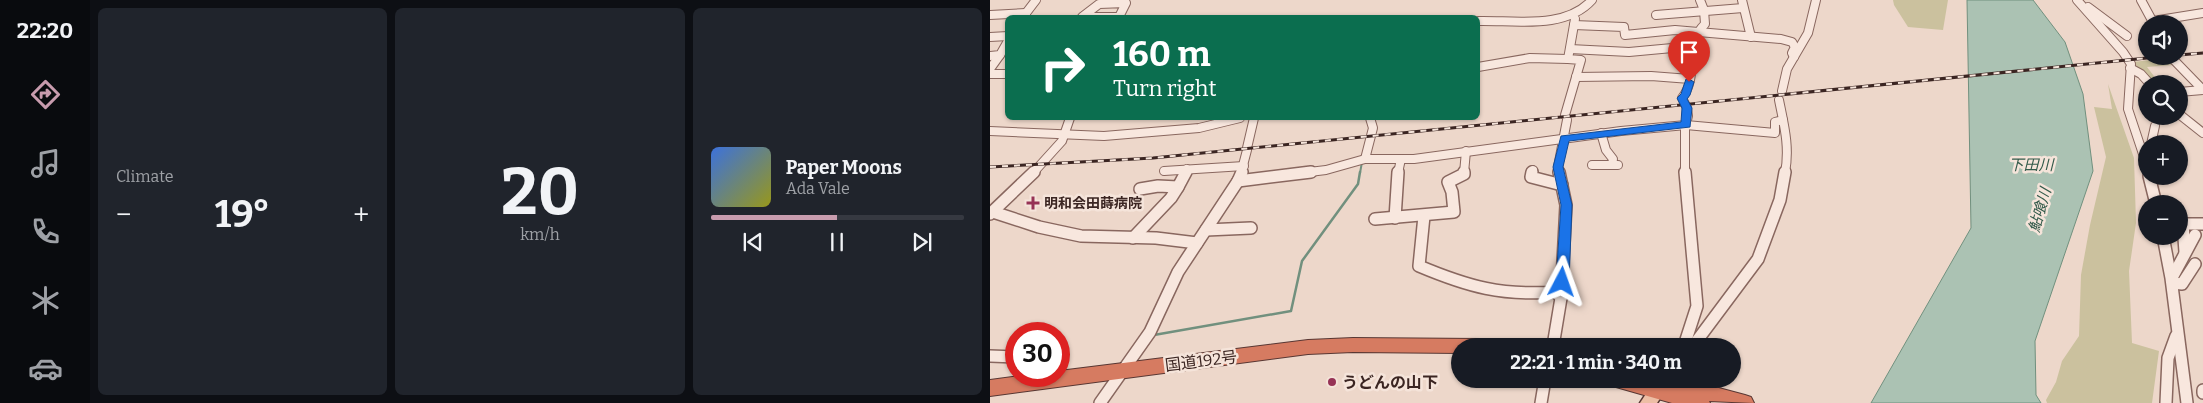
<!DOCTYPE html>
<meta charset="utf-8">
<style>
body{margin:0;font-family:Bitter,"Noto Sans JP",serif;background:#20242c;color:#f1f3f6;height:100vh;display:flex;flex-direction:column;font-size:19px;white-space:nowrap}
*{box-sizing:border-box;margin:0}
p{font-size:16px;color:#9ea1a6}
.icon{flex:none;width:28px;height:28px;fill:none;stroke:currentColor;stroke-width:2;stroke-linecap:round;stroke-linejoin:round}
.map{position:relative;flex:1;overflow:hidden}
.drawer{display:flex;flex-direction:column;gap:8px;padding:8px;background:#0d0f14;width:900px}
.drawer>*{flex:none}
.top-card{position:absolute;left:15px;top:15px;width:475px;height:105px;border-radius:8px;box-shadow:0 1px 4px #0004;background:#0b6e4f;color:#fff;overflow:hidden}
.tools{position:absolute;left:1148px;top:15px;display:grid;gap:10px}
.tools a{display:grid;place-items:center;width:50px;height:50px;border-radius:50%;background:#171b24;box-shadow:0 1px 4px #0004;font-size:25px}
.speed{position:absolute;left:15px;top:322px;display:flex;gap:10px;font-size:25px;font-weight:700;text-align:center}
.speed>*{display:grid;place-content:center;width:65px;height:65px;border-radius:50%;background:#171b24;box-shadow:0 1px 4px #0004;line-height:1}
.speed .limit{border:8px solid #d22;background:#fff;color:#111}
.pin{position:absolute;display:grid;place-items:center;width:42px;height:42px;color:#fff;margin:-51px -21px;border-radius:50% 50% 50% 0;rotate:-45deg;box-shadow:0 0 5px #0007}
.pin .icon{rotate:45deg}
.me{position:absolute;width:55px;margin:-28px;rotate:4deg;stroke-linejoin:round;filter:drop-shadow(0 0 4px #0008)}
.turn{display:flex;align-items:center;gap:18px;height:105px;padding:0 25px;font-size:22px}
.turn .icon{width:65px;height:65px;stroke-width:2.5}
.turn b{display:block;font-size:35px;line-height:42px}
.big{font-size:38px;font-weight:700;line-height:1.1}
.drawer .tile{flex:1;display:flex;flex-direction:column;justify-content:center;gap:8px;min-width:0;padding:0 18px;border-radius:8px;background:#20242c}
.drawer .dial{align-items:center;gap:0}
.dial b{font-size:65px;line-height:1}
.song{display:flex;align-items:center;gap:15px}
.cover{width:60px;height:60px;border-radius:8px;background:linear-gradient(135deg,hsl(220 70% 55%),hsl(60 70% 35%))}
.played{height:5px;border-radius:2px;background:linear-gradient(90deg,#c89cae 50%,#363941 50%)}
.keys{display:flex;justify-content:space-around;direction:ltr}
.heat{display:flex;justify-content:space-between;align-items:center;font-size:28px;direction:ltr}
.drawer .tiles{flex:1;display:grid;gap:8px;grid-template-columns:repeat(3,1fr)}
.trip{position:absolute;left:461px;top:338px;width:290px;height:50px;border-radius:25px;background:#171b24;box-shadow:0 1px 4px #0004;font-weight:700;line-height:50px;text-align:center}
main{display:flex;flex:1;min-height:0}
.tabs{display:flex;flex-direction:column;width:90px;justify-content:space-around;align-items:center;background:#090b0e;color:#9ea1a6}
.tabs .icon{width:35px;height:35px}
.tabs .selected{color:#c89cae}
.tabs b{font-size:22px;color:#f1f3f6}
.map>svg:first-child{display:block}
.green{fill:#cbc19e}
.water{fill:#abc2b3;stroke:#71907e}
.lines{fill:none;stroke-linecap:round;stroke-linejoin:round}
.stream-far1{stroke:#71907e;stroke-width:2}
.stream{stroke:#71907e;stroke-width:2.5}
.minor-far1-casing{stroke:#89675f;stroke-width:10}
.minor-casing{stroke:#89675f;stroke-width:14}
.major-casing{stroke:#583733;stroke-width:3}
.highway-casing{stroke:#583733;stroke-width:2}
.minor-far1{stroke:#f8e7de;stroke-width:8}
.minor{stroke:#f8e7de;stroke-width:11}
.major{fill:#edbea5;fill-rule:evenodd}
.highway{fill:#d67b61;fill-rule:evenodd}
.rail-casing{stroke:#3b2522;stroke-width:3}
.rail{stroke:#f5e4da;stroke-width:2;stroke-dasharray:6;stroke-linecap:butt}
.route{fill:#1a73e8;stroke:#114b97}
.poi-dot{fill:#963255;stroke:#f5e4da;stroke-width:2}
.labels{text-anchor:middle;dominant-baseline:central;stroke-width:5;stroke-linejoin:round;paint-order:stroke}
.poi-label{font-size:14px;font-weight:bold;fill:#3b2522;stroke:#f5e4da;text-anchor:start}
.water-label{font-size:15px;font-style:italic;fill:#325a4a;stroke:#f5e4da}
.near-street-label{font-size:16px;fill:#3b2522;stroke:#f5e4da}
.near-poi-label{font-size:16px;font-weight:bold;fill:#3b2522;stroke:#f5e4da;text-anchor:start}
</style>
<main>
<nav class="tabs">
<b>22:20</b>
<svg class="icon selected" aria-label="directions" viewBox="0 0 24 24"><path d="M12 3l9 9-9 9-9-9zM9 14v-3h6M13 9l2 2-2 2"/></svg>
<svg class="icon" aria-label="music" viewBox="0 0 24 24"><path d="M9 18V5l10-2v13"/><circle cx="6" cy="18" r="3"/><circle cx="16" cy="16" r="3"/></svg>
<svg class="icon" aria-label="phone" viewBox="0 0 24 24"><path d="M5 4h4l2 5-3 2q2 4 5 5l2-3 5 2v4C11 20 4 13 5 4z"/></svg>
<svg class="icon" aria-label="climate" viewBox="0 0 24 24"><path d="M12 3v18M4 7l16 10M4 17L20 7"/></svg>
<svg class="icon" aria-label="car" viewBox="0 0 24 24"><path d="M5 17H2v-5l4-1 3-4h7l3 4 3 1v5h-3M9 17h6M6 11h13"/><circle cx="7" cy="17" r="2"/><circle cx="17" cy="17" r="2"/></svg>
</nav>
<section class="drawer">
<div class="tiles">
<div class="tile"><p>Climate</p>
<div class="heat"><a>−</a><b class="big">19°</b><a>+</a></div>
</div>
<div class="tile dial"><b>20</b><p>km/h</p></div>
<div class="tile">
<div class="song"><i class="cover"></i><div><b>Paper Moons</b><p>Ada Vale</p></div></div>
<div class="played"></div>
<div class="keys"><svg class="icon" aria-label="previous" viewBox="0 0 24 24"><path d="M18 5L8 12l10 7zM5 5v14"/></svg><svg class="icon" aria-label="pause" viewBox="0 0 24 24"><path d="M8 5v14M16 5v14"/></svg><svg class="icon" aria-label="next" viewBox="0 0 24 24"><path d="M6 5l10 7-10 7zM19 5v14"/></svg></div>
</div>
</div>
</section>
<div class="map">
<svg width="1213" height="403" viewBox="0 0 1213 403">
<rect width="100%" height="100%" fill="#edd7ca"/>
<g class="green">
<polygon points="903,0 958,0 953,30 918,27 904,5"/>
<polygon points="1177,58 1183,65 1157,67 1170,84 1163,84 1143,62"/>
<polygon points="1118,84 1144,158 1146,223 1139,271 1142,343 1169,351 1162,403 1057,403 1056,400 1066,382 1072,361 1089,336 1091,275 1100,225 1116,157 1104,107 1122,109"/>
</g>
<polygon class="water" points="977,0 1043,0 1075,42 1093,94 1103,171 1045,341 1046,395 1051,403 881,403 981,228"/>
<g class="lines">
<polyline class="stream-far1" points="370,173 372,162"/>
<polyline class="stream" points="164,335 301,311 312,261 368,184 370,172"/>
<defs>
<g id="minor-far1">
<polyline points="752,0 761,37"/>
<polyline points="1087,0 1133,52 1141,64 1138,109 1156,163"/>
<polyline points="1151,0 1164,24"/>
<polygon points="136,3 129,17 92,17 109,4"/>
<polyline points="1098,7 1137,36"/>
<polyline points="0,15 36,13"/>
<polyline points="666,15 753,8"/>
<polyline points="33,17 46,0"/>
<path d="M488 21C524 20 575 30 602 0"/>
<polyline points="1163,21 1213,13"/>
<polyline points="584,25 634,27 635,35 685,30 791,39 802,42 805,47 802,53 804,57"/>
<polyline points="0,37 18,36"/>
<polyline points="580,49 639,52 704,46"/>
<polyline points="0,56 10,55 18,41"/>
<polyline points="1180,56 1213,90"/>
<polyline points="488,67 540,58 578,59"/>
<polyline points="1140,68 1151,74 1160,84"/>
<polyline points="0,69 10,55"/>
<polyline points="0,74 18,74"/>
<polyline points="586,77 661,76 700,79"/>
<polyline points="792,91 797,69 818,33 826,0"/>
<polyline points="1189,92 1213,90"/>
<path d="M789 100C794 125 800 147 795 173"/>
<polyline points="1189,114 1213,133"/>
<polyline points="575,115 591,60 578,59 585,19"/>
<polyline points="0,131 114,136 209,128 250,118"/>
<polyline points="611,133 616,150 623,159 622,165"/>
<polyline points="1161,144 1165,126"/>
<polyline points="257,148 264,118"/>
<polyline points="375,159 383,128 380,118"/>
<polyline points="602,165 628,165"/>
<polyline points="174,171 254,166"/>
<polyline points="43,173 72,141 80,118"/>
<polyline points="195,173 197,169"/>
<polyline points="251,173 257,150"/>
<polyline points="311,173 336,170 375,159 424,159 631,131 696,125 785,133 785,122 793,120"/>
<polyline points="408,173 411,159"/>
<polyline points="474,173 476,151"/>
<polyline points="542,173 543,170"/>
<polyline points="569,173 568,167 577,120"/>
<path d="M695 173V129L698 116 697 108 692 98C710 75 693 45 715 24L714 10 710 0"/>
</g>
<g id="minor">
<polyline points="542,172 541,177 572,185"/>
<polyline points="569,172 576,205 571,298"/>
<polyline points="1159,176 1166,204"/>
<polyline points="248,181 321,172"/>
<polyline points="150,189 168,186 188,187 196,172"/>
<polyline points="3,212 49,227 91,236 166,238 207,243"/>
<polyline points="0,214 44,172"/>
<path d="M434 216 429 266C479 287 512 296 566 292L571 298 564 340"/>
<polyline points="405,218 408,172"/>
<polyline points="385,219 464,212 462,192 458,182 474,174 474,172"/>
<polyline points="216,230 261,228"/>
<polyline points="1173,236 1181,278 1197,403"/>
<polyline points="143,238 181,198 188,187"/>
<polyline points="1195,252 1193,224 1213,224"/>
<polyline points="1183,276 1205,235"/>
<polyline points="1183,283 1192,284 1205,264"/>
<polyline points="694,346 707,306 695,172"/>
<polyline points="703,346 768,259 790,200 795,172"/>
<polyline points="0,356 26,357"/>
<polyline points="1213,390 1213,393"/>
<polyline points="110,403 160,332 188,272 248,181 252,172"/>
<polyline points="551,403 555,379"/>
<polyline points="1176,403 1178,358 1186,336"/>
</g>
<polygon id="major" points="674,379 677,380 679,385 667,403 650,403 665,380"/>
<g id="highway">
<polygon points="363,338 490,339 496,341 498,346 470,346 470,353 363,352 318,354 0,396 0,380 30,376 69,376 69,371 318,340"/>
<polygon points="618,379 695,379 755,395 761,397 764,403 719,401 720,403 682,403 626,387 620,385"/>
</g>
</defs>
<use href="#minor-far1" class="minor-far1-casing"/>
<use href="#minor" class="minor-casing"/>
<use href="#major" class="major-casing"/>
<use href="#highway" class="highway-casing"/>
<use href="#minor-far1" class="minor-far1"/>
<use href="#minor" class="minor"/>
<use href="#major" class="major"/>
<use href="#highway" class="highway"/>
<defs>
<g id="rail">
<polyline points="1189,55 1213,53"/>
<polyline points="0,167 163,158 1177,56"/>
</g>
</defs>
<use href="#rail" class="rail-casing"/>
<use href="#rail" class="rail"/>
</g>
<polygon class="route" points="696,79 699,79 704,82 700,95 697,99 702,108 700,127 579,141 573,167 582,205 579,282 577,285 568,285 566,282 571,205 563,167 571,136 691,122 692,108 687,98 691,94"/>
<g class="poi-dot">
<path d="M40.5 195.5h5v5h5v5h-5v5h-5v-5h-5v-5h5z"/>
<circle cx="342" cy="382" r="5"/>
</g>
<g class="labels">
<g class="poi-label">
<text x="54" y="203">明和会田蒔病院</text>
</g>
<g class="water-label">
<text x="1041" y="165">下田川</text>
<text transform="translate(1050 210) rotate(-74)">鮎喰川</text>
</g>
<g class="near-street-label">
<text transform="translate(211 361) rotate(-7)">国道192号</text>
</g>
<g class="near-poi-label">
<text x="352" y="382">うどんの山下</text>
</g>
</g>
</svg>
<div class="tools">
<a><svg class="icon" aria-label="sound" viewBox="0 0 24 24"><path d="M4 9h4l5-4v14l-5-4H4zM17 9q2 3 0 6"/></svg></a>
<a><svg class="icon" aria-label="search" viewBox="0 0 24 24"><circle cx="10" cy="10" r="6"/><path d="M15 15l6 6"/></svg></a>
<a>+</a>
<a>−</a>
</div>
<div class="speed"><div class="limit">30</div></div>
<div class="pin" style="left:699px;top:82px;background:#d93025"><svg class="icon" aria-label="arrive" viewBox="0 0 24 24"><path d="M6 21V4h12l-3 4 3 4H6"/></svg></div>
<svg class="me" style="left:572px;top:282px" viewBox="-20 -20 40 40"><path d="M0-17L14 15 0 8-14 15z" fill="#1a73e8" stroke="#fff" stroke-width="4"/></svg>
<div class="trip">22:21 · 1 min · 340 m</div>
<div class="top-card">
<div class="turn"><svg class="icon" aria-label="right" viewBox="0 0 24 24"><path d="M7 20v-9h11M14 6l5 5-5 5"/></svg><div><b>160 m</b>Turn right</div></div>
</div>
</div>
</main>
